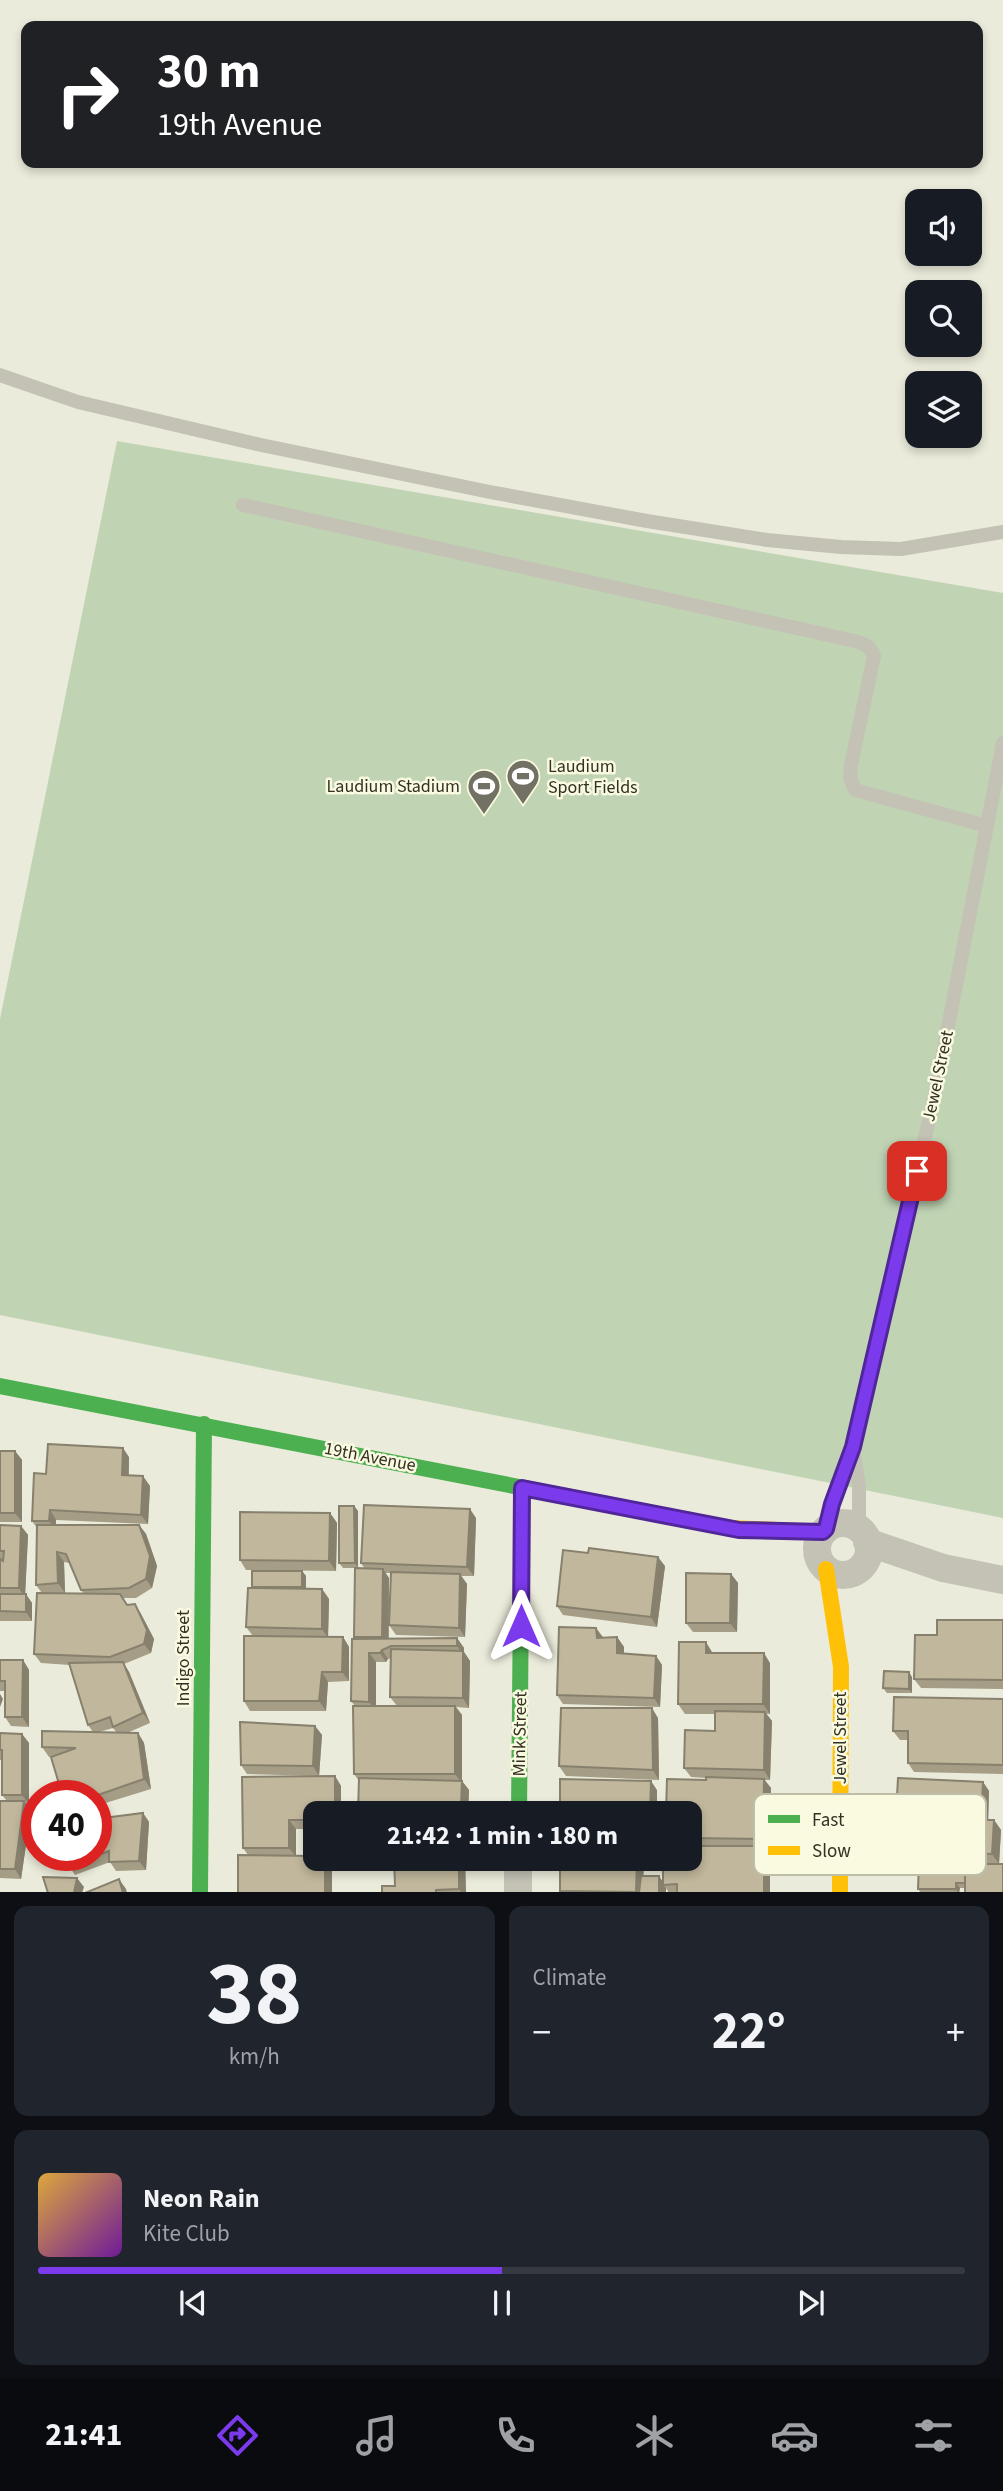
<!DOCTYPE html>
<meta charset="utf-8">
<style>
body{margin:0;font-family:"Source Sans 3",sans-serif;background:#20242c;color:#f1f3f6;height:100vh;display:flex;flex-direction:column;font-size:26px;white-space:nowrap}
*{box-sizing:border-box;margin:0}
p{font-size:23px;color:#9ea1a6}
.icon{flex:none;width:38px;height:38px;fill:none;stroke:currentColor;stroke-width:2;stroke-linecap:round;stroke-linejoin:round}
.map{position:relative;height:1892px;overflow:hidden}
.panel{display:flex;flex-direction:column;gap:14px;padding:14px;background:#0d0f14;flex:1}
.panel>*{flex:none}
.guide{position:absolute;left:21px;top:21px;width:962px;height:147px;border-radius:14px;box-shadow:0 4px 10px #0003;background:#202124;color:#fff;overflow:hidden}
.tools{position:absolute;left:905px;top:189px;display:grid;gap:14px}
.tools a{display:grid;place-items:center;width:77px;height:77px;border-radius:14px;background:#171b24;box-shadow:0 4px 10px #0003;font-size:35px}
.speed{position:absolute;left:21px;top:1780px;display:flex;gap:14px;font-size:35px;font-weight:700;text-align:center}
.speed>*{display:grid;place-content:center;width:91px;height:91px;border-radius:50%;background:#171b24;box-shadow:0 4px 10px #0003;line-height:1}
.speed .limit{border:10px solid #d22;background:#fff;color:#111}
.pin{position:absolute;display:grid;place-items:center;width:60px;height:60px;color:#fff;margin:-30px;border-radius:14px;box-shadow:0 4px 10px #0006}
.me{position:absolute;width:77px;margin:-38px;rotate:0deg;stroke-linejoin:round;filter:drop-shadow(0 0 5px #0008)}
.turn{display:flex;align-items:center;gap:24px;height:147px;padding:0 21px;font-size:32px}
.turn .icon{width:91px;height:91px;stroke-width:2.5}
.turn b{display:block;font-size:49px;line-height:60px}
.big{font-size:52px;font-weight:700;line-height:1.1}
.panel .card{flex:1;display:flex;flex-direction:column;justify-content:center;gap:10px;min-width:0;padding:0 24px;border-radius:14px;background:#20242c}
.panel .dial{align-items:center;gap:0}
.dial b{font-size:91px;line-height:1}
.song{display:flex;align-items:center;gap:21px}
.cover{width:84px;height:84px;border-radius:10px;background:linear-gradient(135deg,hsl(40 70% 55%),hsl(280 70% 35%))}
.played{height:7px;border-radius:4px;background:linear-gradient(90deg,#7c3aed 50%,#363941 50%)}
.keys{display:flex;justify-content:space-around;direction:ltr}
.heat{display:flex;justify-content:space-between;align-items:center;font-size:38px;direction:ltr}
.panel .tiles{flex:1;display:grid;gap:14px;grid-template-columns:1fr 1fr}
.card:last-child{grid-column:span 2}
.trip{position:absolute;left:303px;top:1801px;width:399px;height:70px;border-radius:14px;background:#171b24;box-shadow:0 4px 10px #0003;font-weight:700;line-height:70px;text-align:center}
.dock{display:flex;height:112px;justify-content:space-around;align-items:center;background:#090b0e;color:#9ea1a6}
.dock .icon{width:49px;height:49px}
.dock .current{color:#7c3aed}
.dock b{font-size:32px;color:#f1f3f6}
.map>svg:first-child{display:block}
.green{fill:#c0d4b4}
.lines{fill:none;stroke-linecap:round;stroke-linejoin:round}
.lane{stroke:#c3c2b5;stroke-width:14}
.street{stroke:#c3c2b5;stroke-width:28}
.fast{stroke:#4caf50;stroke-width:16}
.slow{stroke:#ffc107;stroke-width:16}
.wall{fill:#a59d86;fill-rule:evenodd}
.shaded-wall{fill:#86806d}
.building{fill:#c0b79c;stroke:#86806d;stroke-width:2}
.route-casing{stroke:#51269a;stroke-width:18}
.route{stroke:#7c3aed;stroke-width:12}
.labels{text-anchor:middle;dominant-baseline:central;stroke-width:5;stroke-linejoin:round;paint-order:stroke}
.poi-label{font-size:18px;fill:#333024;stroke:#fafae0;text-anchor:start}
.street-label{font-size:18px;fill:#333024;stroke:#fafae0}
.key{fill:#fafae0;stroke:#bebda8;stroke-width:2}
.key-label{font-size:19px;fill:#333024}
</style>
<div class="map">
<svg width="1003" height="1893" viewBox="0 0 1003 1893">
<rect width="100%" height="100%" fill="#ebebdb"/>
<polygon class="green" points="117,441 1003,593 1003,1518 0,1315 0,1019"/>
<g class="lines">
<g class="lane">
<polyline points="0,375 78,402 261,445 490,492 647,521 767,540 841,547 901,549 1003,532"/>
<polyline points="243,505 859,642 869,647 874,656 851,765 850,778 855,790 987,826"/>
<polyline points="853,1447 859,1486 859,1529"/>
<polyline points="826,1529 832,1504 853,1447 935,1094 1003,743"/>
</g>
<g class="street">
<circle cx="843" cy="1549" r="26"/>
<polyline points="867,1542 943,1568 1003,1580"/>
<polyline points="518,1893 518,1858"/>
</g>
<g class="fast">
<polyline points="0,1386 730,1528"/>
<polyline points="519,1813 522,1488"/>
<polyline points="200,1893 204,1424"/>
</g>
<g class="slow">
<polyline points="730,1528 823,1532"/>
<polyline points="826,1569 841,1667 840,1893"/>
</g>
</g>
<g class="wall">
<polygon points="0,1451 15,1451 22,1460 22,1522 0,1522"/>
<path d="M129 1457V1475L150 1486 148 1524 56 1520V1525H139L146 1534 157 1566 152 1588 136 1598H123L128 1605 135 1604 141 1614 154 1639 151 1653 124 1664 129 1672 150 1723 127 1733H138L144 1743 151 1789 99 1805 103 1810V1820L143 1813 149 1822 146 1870 116 1871 110 1862 75 1875 69 1866 96 1855V1796H64L52 1757H49L42 1747 93 1732 88 1725 70 1665 41 1663 34 1654 42 1593 36 1585 37 1528 32 1521 46 1474ZM64 1562 69 1563 83 1593H55H65ZM113 1728 117 1733 99 1732Z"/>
<polygon points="354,1506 358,1511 358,1568 343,1568 339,1563"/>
<polygon points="330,1513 337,1523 336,1571 246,1570 240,1560"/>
<path d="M476 1518 474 1576H461L467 1584 465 1637 396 1635 389 1625 391 1573H385L389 1578V1639L457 1638 464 1648V1652L470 1661 469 1708 456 1707 462 1715V1781L469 1790 468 1813H358L359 1781 354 1774 355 1706 351 1701 355 1639 354 1637 365 1569 361 1563ZM391 1658 390 1697 397 1706H376V1662H386L388 1659Z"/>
<polygon points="0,1525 21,1526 28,1535 25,1594 32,1603 32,1621 0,1621"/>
<polygon points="665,1566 657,1627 563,1615 557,1606"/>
<polygon points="302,1571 306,1576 306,1589 322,1589 329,1599 328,1637 343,1637 349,1647 349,1681 328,1682 326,1711 250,1711 244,1701 253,1636 246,1627 252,1588"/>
<polygon points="731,1574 738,1583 737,1632 693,1632 686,1623"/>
<polygon points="1003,1620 1003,1689 921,1688 914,1679 937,1635"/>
<polygon points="596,1628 603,1637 617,1637 624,1647 624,1654 656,1656 662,1665 660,1707 563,1704 557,1695"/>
<polygon points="712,1652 712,1653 770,1663 770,1714 766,1714 772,1721 770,1780 764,1780 771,1788 769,1848 766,1848 770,1855 770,1893 669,1893 666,1888 666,1893 561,1893 560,1891 644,1860 643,1876 663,1883 691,1846 690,1844 690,1813 706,1780 706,1778 691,1777 684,1768 715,1731 715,1714 685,1714 678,1704"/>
<polygon points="0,1660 23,1660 29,1670 29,1727 11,1726 5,1717 5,1691 0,1691"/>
<polygon points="912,1677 912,1693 887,1693 883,1688"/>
<polygon points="1003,1699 1003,1774 914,1772 908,1763 908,1740 900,1740 893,1731"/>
<polygon points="658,1718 659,1780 566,1776 559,1766"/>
<polygon points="315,1726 322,1735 319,1776 247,1774 241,1765"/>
<polygon points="0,1733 22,1734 29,1743 29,1804 26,1804 31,1811 21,1879 0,1878 0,1801 7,1801 2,1795 2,1760 0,1760"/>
<polygon points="335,1776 341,1786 315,1813 315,1829 296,1829 296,1856 315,1858 327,1858 332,1866 248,1855 243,1848"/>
<polygon points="983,1782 989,1791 988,1820 994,1820 1001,1830 999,1864 968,1862 969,1864 965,1888 960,1888 959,1893 921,1893 918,1889 948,1861 901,1859 894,1850"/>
<polygon points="465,1860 466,1893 382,1893 395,1886"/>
</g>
<g class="shaded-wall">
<polygon points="123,1448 129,1457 128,1484 122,1475"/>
<polygon points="15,1451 22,1460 22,1522 15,1513"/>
<polygon points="143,1476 150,1486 148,1524 141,1515"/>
<polygon points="354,1506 358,1511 358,1568 355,1563"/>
<polygon points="470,1509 476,1518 474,1576 467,1567"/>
<polygon points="50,1510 56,1520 56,1531 49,1521"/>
<polygon points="330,1513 337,1523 336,1571 329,1561"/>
<polygon points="139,1525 146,1534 157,1566 152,1588 146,1579"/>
<polygon points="21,1526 28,1535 25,1598 19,1588"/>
<polygon points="57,1552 64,1562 65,1593 58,1583"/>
<polygon points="658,1557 665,1566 657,1627 651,1617"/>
<polygon points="383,1569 389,1578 388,1647 382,1637"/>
<polygon points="302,1571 306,1576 306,1592 302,1587"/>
<polygon points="460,1574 467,1584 465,1637 459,1628"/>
<polygon points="731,1574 738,1583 737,1632 730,1623"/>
<polygon points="322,1589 329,1599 328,1638 322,1629"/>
<polygon points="26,1594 32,1603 32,1621 26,1612"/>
<polygon points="135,1604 141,1614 154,1639 151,1653 144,1644"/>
<polygon points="596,1628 603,1638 597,1638"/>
<polygon points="343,1637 349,1647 349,1681 342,1672"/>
<polygon points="617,1637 624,1647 624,1663 617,1653"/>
<polygon points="457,1638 464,1648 464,1652 470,1661 469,1708 463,1698 463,1655 457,1646"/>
<polygon points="706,1642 712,1652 712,1662 706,1653"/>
<polygon points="382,1650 388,1659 386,1662 380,1653"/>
<polygon points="369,1653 376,1662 376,1711 369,1702"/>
<polygon points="764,1653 770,1663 770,1714 763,1704"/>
<polygon points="656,1656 662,1665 660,1707 654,1698"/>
<polygon points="23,1660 29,1670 29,1727 22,1717"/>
<polygon points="123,1662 129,1672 150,1723 143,1713"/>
<polygon points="322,1672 328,1682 326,1711 319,1701"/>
<polygon points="909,1672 912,1677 912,1693 909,1689"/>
<polygon points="0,1694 3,1699 0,1707"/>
<polygon points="455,1706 462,1715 462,1783 455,1774"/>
<polygon points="652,1708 658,1718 659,1780 653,1770"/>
<polygon points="765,1712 772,1721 770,1780 764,1770"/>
<polygon points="315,1726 322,1735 319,1776 313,1766"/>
<polygon points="138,1733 144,1743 151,1789 144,1779"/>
<polygon points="22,1734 29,1743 29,1804 22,1795"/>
<polygon points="335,1776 341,1786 341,1813 335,1813"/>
<polygon points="764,1779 771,1788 769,1848 763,1839"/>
<polygon points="462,1781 469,1790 468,1813 467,1813 461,1806"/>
<polygon points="651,1781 657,1790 657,1813 650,1813"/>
<polygon points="983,1782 989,1791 988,1829 981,1820"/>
<polygon points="24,1801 31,1811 21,1879 15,1869"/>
<polygon points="96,1801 103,1810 103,1827 96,1818"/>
<polygon points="439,1805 445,1813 439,1813"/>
<polygon points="143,1813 149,1822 146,1870 139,1861"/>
<polygon points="289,1820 296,1829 296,1857 289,1848"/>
<polygon points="994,1820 1001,1830 999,1864 992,1854"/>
<polygon points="764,1846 770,1855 770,1893 764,1893"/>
<polygon points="325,1858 327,1858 332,1866 332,1893 325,1893"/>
<polygon points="459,1858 464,1858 465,1860 466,1893 462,1893 459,1889"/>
<polygon points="637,1858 643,1858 644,1860 643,1893 636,1893"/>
<polygon points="659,1876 665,1885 663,1885 666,1888 666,1893 659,1893"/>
<polygon points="77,1878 84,1887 82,1893 74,1893"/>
<polygon points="119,1879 126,1889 127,1893 123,1893"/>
<polygon points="956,1883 960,1888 959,1893 958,1893 956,1889"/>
</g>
<g class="building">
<polygon points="48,1444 123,1448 122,1475 143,1476 141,1515 50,1510 49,1521 32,1521 34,1473 46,1474"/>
<rect x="0" y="1451" width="15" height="62"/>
<polygon points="364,1505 470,1509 467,1567 361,1563"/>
<polygon points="339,1506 354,1506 355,1563 339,1563"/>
<polygon points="240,1512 330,1513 329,1561 240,1560"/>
<polygon points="0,1525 21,1526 19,1588 0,1588 0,1559 3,1561 4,1551 0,1551"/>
<polygon points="37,1525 139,1525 150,1556 146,1579 129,1588 81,1590 66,1554 57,1552 58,1583 36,1585"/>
<polygon points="589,1548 658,1557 651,1617 557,1606 563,1550 588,1553"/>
<polygon points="355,1568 383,1569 382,1637 354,1637"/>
<rect x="252" y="1571" width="50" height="16"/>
<polygon points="391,1572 460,1574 459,1628 389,1625"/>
<polygon points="686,1573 731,1574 730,1623 686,1623"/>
<polygon points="248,1588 322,1589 322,1629 246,1627"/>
<polygon points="37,1593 120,1594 127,1605 135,1604 147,1630 144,1644 110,1657 34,1654"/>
<polygon points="0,1594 26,1594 26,1612 0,1611"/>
<polygon points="937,1620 1003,1620 1003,1680 914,1679 915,1635 937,1635"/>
<polygon points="559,1627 596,1628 597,1638 617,1637 617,1653 656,1656 654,1698 557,1695"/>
<polygon points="244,1636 343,1637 342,1672 322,1672 319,1701 244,1701"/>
<polygon points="457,1638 457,1646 391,1646 382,1650 380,1653 369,1653 369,1702 351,1701 352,1639"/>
<polygon points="679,1642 706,1642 706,1653 764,1653 763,1704 678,1704"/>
<polygon points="391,1649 463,1651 463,1698 390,1697"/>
<polygon points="0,1660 23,1660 22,1717 5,1717 5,1681 0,1681"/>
<polygon points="123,1662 143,1713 113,1727 110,1717 88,1725 69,1663"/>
<polygon points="884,1671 909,1672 909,1689 883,1688"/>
<polygon points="894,1697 1003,1699 1003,1765 908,1763 908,1731 893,1731"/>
<polygon points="353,1706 455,1706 455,1774 354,1774"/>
<polygon points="561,1708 652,1708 653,1770 559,1766"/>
<polygon points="715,1711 765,1712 764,1770 684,1768 685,1730 715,1731"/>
<polygon points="240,1722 315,1726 313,1766 241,1765"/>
<polygon points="42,1731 138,1733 144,1779 95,1796 70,1796 62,1794 51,1757 76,1748 42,1747"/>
<polygon points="0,1733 22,1734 22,1795 2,1795 2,1750 0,1750"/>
<polygon points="335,1776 335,1813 315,1813 315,1820 289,1820 289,1848 243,1848 242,1777"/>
<polygon points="706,1777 764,1779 763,1839 690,1838 690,1813 666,1813 667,1779 706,1780"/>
<polygon points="359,1778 462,1781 461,1806 439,1805 439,1813 358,1813"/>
<polygon points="898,1778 983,1782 981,1820 994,1820 992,1854 894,1850"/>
<polygon points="560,1779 651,1781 650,1813 560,1813"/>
<polygon points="0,1801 24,1801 15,1869 0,1869"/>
<rect x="34" y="1801" width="3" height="28"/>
<polygon points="143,1813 139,1861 109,1862 109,1851 69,1866 65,1855 96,1855 96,1822 111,1817"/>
<polygon points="690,1846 764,1846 764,1893 677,1893 677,1884 663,1885 663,1858 690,1858"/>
<polygon points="238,1855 315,1856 315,1858 325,1858 325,1893 238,1893"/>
<polygon points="394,1858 459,1858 459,1889 436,1890 436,1893 382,1893 382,1886 395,1886"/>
<polygon points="560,1858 637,1858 636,1892 560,1891"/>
<polygon points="919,1861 967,1862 967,1864 965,1864 965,1883 956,1883 956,1889 918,1889"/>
<rect x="965" y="1864" width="38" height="29"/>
<polygon points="641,1876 659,1876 659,1893 639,1893"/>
<polygon points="43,1877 77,1878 74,1893 48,1893"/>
<polygon points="119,1879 123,1893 85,1893"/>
</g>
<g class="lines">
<defs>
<polyline id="route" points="521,1626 522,1488 739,1530 823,1532 826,1529 832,1504 853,1447 917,1171"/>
</defs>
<use href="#route" class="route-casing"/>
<use href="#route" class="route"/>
</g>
<defs>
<symbol id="stadium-pin" viewBox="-11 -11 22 30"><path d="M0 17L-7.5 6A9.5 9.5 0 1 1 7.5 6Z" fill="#737164" stroke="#fafae0"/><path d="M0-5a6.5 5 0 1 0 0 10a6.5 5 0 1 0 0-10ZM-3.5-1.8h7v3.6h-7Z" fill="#fff"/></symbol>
</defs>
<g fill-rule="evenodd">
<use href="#stadium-pin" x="504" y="757" width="38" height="52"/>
<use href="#stadium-pin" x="465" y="767" width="38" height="52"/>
</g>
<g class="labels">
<g class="poi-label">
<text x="548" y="766">Laudium<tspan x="548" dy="21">Sport Fields</tspan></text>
<text x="460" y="786" text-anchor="end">Laudium Stadium</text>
</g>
<g class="street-label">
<text transform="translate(938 1076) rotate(-78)">Jewel Street</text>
<text transform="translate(370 1457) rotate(11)">19th Avenue</text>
<text transform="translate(183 1658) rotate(-90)">Indigo Street</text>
<text transform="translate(520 1734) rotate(-89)">Mink Street</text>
<text transform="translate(840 1738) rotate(-90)">Jewel Street</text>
</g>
</g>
<rect x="754" y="1794" width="232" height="81" rx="10" class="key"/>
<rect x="768" y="1815" width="32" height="8" fill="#4caf50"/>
<rect x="768" y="1846" width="32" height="9" fill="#ffc107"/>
<g class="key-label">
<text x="812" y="1826">Fast</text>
<text x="812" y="1857">Slow</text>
</g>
</svg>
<div class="tools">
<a><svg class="icon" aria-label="sound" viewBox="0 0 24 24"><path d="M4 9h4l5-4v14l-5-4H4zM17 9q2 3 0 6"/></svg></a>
<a><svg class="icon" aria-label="search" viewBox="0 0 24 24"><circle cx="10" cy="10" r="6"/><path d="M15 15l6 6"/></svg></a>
<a><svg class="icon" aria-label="layers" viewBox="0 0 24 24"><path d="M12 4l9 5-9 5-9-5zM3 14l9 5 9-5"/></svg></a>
</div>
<div class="speed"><div class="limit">40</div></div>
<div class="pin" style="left:917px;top:1171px;background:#d93025"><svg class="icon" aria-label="arrive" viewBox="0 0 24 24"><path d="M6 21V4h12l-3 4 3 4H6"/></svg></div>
<svg class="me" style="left:521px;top:1626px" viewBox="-20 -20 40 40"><path d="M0-17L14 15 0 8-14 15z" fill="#7c3aed" stroke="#fff" stroke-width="4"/></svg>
<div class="trip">21:42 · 1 min · 180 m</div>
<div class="guide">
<div class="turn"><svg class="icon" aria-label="right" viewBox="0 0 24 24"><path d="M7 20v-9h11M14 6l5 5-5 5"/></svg><div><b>30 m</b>19th Avenue</div></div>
</div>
</div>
<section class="panel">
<div class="tiles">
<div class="card dial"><b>38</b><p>km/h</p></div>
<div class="card"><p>Climate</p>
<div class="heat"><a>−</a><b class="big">22°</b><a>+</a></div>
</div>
<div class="card">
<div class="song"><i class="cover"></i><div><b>Neon Rain</b><p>Kite Club</p></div></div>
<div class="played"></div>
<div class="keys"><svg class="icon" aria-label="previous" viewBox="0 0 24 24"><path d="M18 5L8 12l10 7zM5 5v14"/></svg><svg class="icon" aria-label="pause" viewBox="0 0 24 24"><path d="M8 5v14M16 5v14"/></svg><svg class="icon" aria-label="next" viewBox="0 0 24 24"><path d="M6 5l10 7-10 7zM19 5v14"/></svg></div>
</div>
</div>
</section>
<nav class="dock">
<b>21:41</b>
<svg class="icon current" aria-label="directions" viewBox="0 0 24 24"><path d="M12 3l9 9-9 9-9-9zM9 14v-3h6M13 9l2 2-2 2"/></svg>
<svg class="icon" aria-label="music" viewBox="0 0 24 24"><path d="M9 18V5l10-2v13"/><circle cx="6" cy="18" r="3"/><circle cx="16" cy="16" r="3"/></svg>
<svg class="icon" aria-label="phone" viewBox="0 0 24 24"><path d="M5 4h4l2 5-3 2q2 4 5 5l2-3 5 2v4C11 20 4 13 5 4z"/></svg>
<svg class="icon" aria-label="climate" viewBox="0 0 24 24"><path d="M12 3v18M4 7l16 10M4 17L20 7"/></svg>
<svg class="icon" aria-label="car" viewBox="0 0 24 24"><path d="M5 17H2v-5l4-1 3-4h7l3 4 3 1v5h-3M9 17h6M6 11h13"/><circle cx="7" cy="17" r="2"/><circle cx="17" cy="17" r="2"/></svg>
<svg class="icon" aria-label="filters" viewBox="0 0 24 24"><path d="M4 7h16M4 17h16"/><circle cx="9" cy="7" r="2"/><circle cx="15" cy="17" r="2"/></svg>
</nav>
